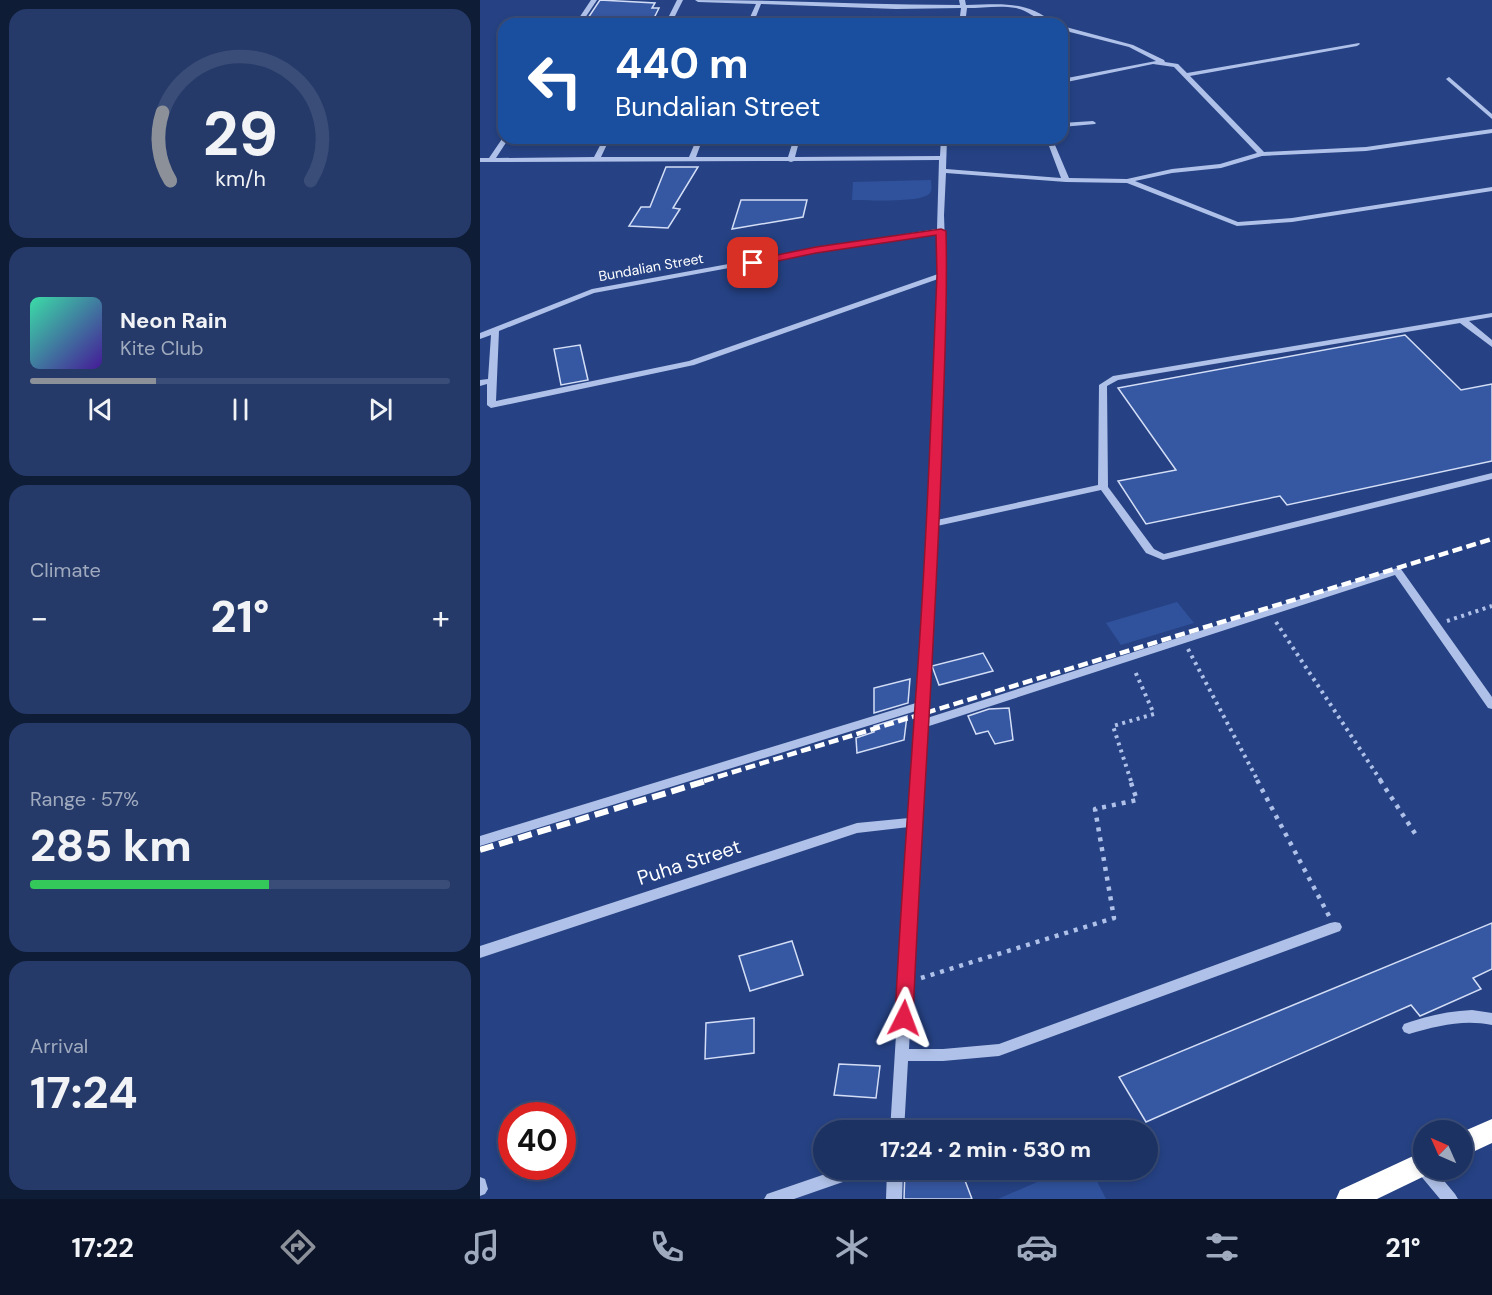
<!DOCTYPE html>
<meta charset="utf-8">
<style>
body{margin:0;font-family:"DM Sans",sans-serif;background:#253a69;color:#f1f3f6;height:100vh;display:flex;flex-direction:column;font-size:22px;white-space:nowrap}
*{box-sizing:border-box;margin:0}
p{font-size:20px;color:#a0aabe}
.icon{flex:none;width:33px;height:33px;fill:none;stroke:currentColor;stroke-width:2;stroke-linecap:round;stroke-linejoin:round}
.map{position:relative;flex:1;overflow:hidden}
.side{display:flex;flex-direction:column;gap:9px;padding:9px;background:#0f1c36;width:480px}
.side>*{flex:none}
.hud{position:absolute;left:18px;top:18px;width:570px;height:126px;border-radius:18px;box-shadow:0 3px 9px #0003,0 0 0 2px #3a4d78;background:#1a4fa0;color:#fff;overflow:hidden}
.needle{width:39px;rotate:315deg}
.controls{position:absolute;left:933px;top:1120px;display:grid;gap:12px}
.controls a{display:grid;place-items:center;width:60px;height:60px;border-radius:50%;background:#1c3263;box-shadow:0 3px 9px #0003,0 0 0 2px #3a4d78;font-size:30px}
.speed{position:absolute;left:18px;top:1102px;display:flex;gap:12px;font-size:30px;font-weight:700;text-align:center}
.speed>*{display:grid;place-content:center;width:78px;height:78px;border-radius:50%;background:#1c3263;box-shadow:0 3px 9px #0003,0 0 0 2px #3a4d78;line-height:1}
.speed .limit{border:9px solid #d22;background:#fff;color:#111}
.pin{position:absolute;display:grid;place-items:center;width:51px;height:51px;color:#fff;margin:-26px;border-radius:12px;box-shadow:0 3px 9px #0006}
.me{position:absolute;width:66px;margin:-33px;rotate:3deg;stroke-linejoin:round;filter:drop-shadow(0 0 4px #0008)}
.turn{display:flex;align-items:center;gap:21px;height:126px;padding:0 18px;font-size:27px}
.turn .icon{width:78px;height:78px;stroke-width:2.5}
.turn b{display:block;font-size:42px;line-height:51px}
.big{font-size:45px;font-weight:800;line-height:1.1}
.side .card{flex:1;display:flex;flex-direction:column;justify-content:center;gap:9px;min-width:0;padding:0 21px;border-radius:18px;background:#253a69}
.side .dial{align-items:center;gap:0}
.dial svg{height:156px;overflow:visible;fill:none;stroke:#3a4d78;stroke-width:7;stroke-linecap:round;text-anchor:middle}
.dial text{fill:#f1f3f6;stroke:none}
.song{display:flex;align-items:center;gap:18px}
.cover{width:72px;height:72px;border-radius:9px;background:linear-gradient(135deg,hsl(160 70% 55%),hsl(260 70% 35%))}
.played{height:6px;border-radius:3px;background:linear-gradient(90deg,#8c9099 30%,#3a4d78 30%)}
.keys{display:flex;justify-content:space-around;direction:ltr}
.heat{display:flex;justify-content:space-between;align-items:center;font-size:33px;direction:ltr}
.charge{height:9px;border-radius:4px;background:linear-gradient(90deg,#34c759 57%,#3a4d78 0)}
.trip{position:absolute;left:333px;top:1120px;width:345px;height:60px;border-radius:30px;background:#1c3263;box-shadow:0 3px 9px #0003,0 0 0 2px #3a4d78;font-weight:800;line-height:60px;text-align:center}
.dock{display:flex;height:96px;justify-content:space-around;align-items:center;background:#0b1428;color:#a0aabe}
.dock .icon{width:42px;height:42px}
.dock .selected{color:#8c9099}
.dock b{font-size:27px;color:#f1f3f6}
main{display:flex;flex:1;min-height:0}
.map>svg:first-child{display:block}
.green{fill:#30529c}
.building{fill:#3657a1;stroke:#d3def6;stroke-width:1.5}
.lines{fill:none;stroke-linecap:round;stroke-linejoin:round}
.path-far1{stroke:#afc1e8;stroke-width:4;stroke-dasharray:3 4.5;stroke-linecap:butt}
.path{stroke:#afc1e8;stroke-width:4.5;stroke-dasharray:4 6;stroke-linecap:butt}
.minor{fill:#afc1e8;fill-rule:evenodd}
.highway{fill:#fff;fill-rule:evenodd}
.rail-far1{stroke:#fff;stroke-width:4.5;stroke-dasharray:10 4.5;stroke-linecap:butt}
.rail{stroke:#fff;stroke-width:6;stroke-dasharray:14 6;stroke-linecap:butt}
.route{fill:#e11d48;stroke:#92132f;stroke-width:1.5}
.labels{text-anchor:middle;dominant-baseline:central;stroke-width:6;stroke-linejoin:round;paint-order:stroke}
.far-street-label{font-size:14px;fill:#fff;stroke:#264284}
.near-street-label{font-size:20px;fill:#fff;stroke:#264284}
</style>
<main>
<section class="side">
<div class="card dial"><svg viewBox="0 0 100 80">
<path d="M14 69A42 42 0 1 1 86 69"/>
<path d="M14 69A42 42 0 0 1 10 34" stroke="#8c9099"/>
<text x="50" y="56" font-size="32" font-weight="700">29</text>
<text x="50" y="72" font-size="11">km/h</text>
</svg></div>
<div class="card">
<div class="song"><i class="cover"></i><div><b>Neon Rain</b><p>Kite Club</p></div></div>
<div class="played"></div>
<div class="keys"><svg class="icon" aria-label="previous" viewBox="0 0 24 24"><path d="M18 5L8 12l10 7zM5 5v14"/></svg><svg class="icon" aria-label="pause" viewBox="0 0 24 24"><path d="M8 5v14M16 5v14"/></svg><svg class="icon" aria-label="next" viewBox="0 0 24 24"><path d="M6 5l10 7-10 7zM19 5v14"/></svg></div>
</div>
<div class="card"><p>Climate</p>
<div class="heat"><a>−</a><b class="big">21°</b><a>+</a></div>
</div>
<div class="card"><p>Range · 57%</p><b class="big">285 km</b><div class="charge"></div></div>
<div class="card"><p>Arrival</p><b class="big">17:24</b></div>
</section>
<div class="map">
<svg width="1012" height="1199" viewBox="0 0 1012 1199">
<rect width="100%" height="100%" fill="#264284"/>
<g class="green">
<path d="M451 180C451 185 453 190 449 194 439 203 387 200 372 200L373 182Z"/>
<polygon points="697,602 714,623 641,645 626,623"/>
<polygon points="585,1170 611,1170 626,1199 518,1199"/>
</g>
<g class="building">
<polygon points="120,0 175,3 172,8 179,8 171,24 104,24"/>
<polygon points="186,167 218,167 193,208 200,209 188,228 149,226 161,207 170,207"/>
<polygon points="261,200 327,200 323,217 252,229"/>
<polygon points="925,335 981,390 1012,384 1012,461 807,505 800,496 666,524 638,481 696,470 638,388"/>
<polygon points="100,345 108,380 81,385 74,349"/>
<polygon points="503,653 513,671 459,685 452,666"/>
<polygon points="430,679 428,703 394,713 394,688"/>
<polygon points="529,708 533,740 515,744 508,731 496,734 488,716 509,709"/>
<polygon points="427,716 424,740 377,753 376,738 394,732 394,726"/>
<polygon points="1012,923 1012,969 993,978 1001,989 940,1016 931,1005 666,1122 639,1077"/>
<polygon points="312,941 323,975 270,991 259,956"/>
<polygon points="274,1018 274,1053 225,1059 226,1023"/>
<polygon points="359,1064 400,1066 396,1098 354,1095"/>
<polygon points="425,1170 481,1170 492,1199 424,1199"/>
</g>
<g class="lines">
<g class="path-far1">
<polyline points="967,621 1012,606"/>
<polyline points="796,622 901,781"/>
<polyline points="708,649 778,781"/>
<polyline points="651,781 633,726 674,714 654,669"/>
</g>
<g class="path">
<polyline points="777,780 849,916"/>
<polyline points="900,780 936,835"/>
<polyline points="441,978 634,918 615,809 657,800 650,780"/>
</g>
<g class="minor">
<polygon points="111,0 117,0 101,24 95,24"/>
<polygon points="197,0 203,0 191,24 185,24"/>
<path d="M215 0C304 0 392 5 480 5L479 0H485L486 5C523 4 544 0 576 24 561 24 550 11 536 8 520 5 502 8 487 8L485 24H479L481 8 416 9 281 4 273 24H267L276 4 218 2Z"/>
<polygon points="350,16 408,18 411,20 408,22 348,19 348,17"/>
<path d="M582 26 653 45 684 60 685 62 698 64 707 73 879 43 880 44 877 46 710 76 784 152 886 147 1012 129V133L886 151 782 156 741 168 692 173 655 181 758 222 812 218 1012 187V191L812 222 757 226 647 183 586 182 466 173 464 215 466 275 457 520 618 485 619 385 633 376 1012 313V317L989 321 1012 340V347L980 323 638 380 627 386 628 487 674 549 684 554 1012 473V479L683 560 666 553 621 490 457 526 447 718 917 568 921 569 1012 697V709L1008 708 915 575 446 727 429 1049H463L519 1044 850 923 855 922 860 923 862 927 860 931 519 1056 463 1061H428L424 1131H410L429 827 377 833 0 958V946L377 823 429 818 436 711 0 846V836L436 703 448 512 458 279 214 365 11 408 7 405V384L0 386V380L8 379 11 335 0 339V333L112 289 336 248 457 229 459 160 314 161 311 162 308 161 0 162V158H9L24 136V138H29L16 158 114 157 124 138H130L121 157H209L217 138H223L216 157H308L314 138H320L315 157 460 156 461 138H467L466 169 581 178 566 138H572L589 178 647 179 692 169 740 164 777 153 694 67 673 64 582 83V79L676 61 649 47 582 30ZM457 234 458 274 209 361 16 401 19 331 114 293 336 252Z"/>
<polygon points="969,77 1012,114 1012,119 967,80 966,79"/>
<polygon points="613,121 616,123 615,124 582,127 582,123"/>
<path d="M992 1010 1012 1013V1025C983 1019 957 1026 929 1034L924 1032 922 1028 924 1024C946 1016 969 1011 992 1010Z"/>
<polygon points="944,1163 944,1170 955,1170 975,1194 978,1199 960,1199 940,1175 937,1170 940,1165"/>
<polygon points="357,1170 386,1170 383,1175 314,1199 284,1199 287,1194"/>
<polygon points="407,1170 423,1170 422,1199 406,1199"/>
<polygon points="0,1177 5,1179 8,1189 5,1194 0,1196"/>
</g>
<g class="highway">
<polygon points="1012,1119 1012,1143 982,1157 982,1132"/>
<polygon points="944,1151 944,1170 953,1172 897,1199 856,1199 860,1190"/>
</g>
<polyline class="rail-far1" points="224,781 1012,539"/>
<polyline class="rail" points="0,850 229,780"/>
</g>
<path class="route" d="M461 229 466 231C468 302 464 373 462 444 456 636 441 827 433 1018L430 1024 424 1026 417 1024 415 1018C420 914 428 810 435 706 446 562 451 418 457 275L456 235 336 253 273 266 268 263 273 260 336 247Z"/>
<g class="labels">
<g class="far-street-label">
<text transform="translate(171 267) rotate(-10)">Bundalian Street</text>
</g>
<g class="near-street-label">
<text transform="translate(209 862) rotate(-18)">Puha Street</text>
</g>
</g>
</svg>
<div class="controls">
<a><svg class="needle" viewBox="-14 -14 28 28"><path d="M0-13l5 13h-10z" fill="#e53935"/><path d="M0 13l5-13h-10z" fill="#a0aabe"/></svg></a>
</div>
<div class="speed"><div class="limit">40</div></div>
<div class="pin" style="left:273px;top:263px;background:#d93025"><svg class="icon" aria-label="arrive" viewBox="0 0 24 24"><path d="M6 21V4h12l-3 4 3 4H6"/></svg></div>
<svg class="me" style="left:424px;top:1018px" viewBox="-20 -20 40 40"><path d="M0-17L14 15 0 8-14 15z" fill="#e11d48" stroke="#fff" stroke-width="4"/></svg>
<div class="trip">17:24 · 2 min · 530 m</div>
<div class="hud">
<div class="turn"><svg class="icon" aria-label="left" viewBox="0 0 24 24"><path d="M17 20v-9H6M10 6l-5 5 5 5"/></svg><div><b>440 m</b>Bundalian Street</div></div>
</div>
</div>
</main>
<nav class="dock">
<b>17:22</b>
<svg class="icon selected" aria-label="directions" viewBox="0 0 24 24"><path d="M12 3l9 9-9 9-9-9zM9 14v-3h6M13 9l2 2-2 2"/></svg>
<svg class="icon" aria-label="music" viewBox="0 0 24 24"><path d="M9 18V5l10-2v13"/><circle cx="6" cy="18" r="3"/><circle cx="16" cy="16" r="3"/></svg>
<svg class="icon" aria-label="phone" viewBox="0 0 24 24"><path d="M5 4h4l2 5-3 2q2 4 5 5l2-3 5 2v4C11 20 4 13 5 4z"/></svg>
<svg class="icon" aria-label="climate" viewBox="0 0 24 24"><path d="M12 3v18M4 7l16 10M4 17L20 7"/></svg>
<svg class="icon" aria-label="car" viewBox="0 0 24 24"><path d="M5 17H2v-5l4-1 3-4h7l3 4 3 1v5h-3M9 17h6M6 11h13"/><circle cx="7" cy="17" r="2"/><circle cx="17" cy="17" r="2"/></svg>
<svg class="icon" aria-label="filters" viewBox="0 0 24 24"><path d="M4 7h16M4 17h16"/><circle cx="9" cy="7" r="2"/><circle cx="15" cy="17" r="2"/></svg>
<b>21°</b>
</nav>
